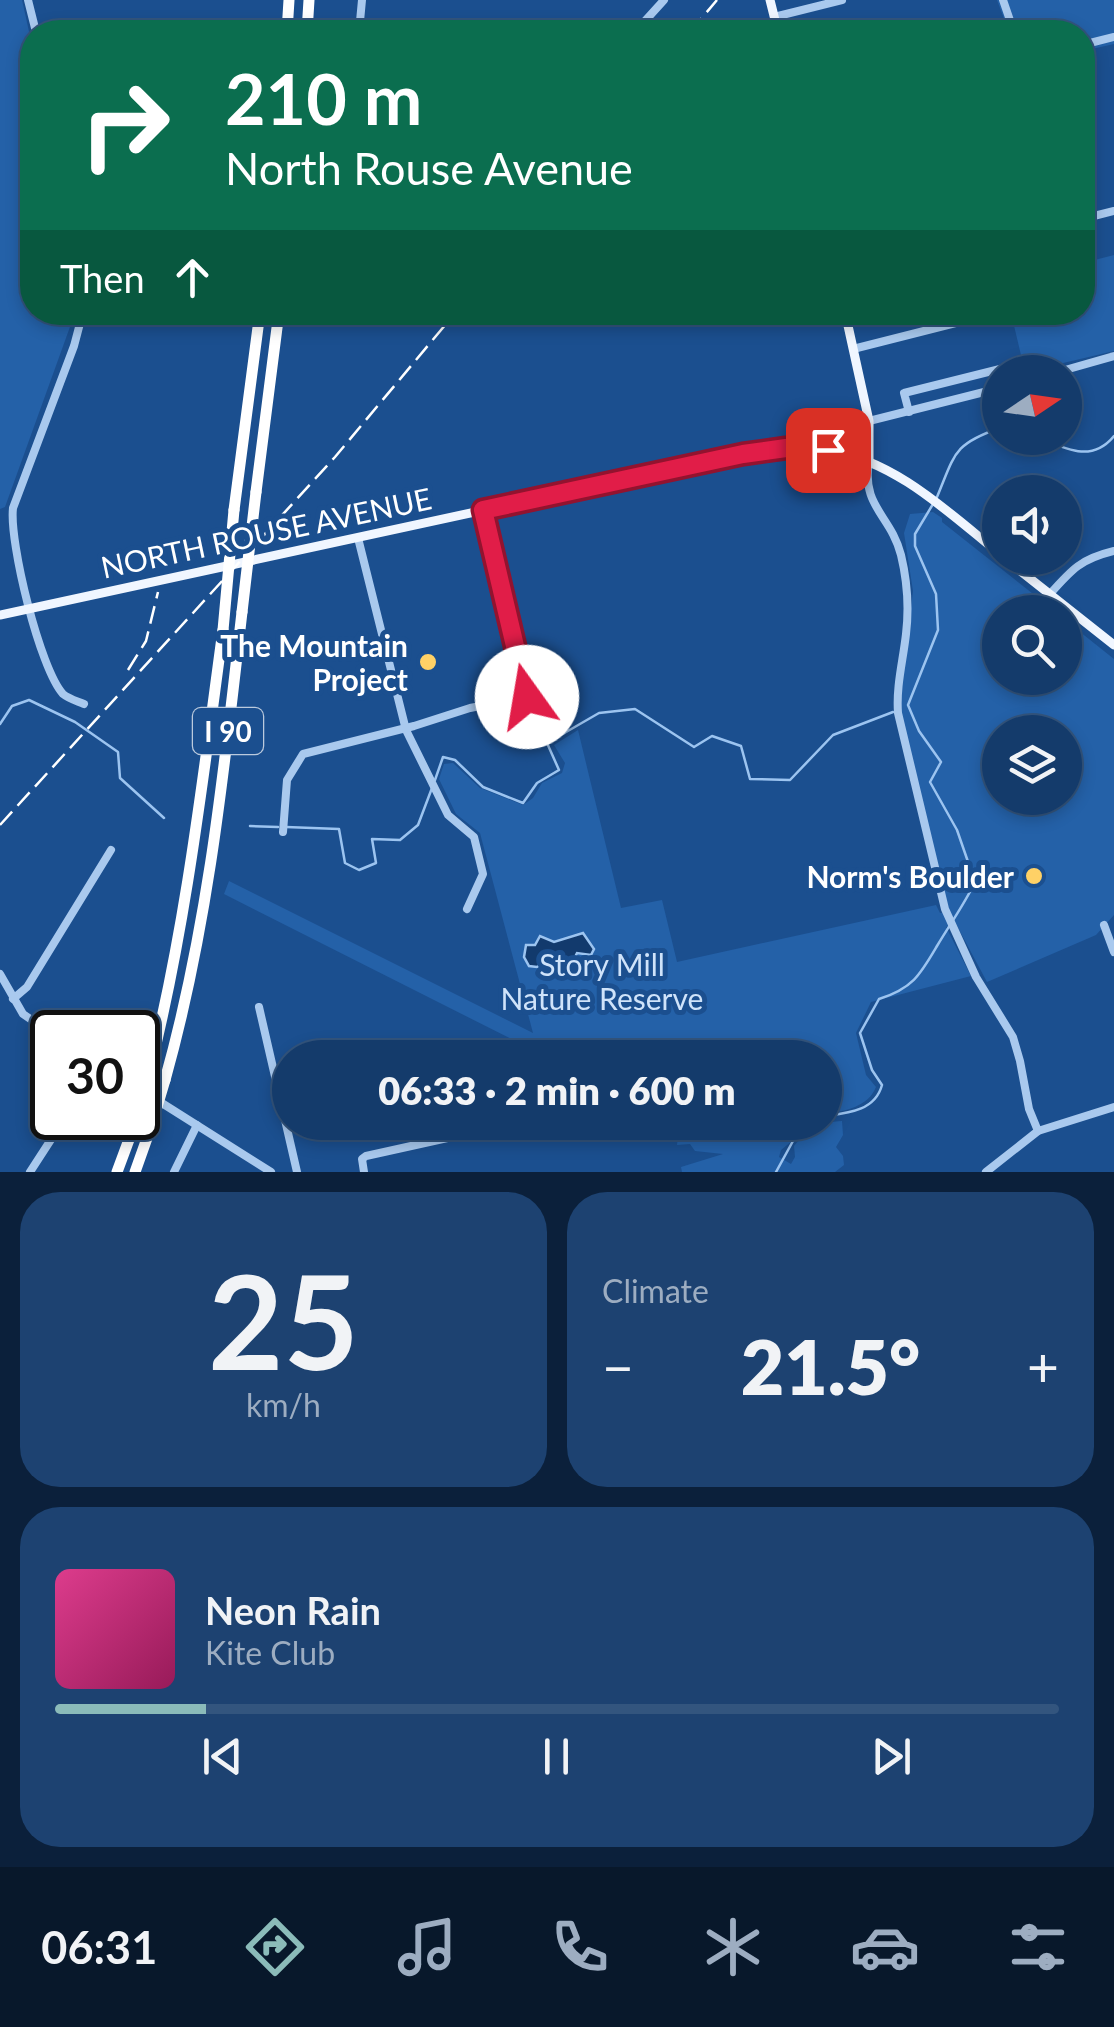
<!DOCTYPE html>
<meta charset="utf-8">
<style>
body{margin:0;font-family:Lato,sans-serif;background:#1d4271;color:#f1f3f6;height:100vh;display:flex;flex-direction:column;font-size:38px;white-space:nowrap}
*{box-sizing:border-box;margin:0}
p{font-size:32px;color:#9dadc1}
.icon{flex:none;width:55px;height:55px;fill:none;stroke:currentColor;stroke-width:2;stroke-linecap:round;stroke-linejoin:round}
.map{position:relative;height:1172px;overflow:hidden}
.side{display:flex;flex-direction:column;gap:20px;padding:20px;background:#0b203b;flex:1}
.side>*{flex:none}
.banner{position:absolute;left:20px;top:20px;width:1075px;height:305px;border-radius:40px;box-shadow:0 5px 15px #0003,0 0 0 2px #33557e;background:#0b6e4f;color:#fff;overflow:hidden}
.needle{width:65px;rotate:77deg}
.buttons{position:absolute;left:982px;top:355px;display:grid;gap:20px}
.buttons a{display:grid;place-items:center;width:100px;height:100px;border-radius:50%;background:#143b6b;box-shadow:0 5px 15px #0003,0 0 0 2px #33557e;font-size:50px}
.speed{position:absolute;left:30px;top:1010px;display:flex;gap:20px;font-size:50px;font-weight:700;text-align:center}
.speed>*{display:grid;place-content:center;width:130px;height:130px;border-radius:50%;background:#143b6b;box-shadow:0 5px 15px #0003,0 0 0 2px #33557e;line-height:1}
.speed .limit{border:5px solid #111;border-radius:15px;background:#fff;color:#111}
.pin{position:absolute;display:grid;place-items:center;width:85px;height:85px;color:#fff;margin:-42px;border-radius:20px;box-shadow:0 5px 15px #0006}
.me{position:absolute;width:110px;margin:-55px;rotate:347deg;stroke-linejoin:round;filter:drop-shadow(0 0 8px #0008)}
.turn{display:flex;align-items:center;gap:35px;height:210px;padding:0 40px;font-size:45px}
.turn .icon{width:130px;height:130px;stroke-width:2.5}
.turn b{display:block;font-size:70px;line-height:85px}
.then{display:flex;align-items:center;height:95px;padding:0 40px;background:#0003;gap:20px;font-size:38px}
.big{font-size:75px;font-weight:800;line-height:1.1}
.side .widget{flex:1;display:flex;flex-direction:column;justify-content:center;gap:15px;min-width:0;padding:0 35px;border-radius:40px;background:#1d4271}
.side .dial{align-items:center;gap:0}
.dial b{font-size:130px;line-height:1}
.song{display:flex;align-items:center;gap:30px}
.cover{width:120px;height:120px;border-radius:15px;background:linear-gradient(135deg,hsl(330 70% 55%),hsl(330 70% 35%))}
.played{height:10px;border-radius:5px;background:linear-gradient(90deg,#8bbbb9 15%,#33557e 15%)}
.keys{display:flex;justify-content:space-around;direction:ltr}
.heat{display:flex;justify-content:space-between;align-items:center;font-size:55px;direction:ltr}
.side .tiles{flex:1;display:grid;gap:20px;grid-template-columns:1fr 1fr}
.widget:last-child{grid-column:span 2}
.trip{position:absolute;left:272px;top:1040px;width:570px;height:100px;border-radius:50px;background:#143b6b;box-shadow:0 5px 15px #0003,0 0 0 2px #33557e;font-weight:800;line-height:100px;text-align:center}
.tab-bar{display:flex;height:160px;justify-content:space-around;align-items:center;background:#08182b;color:#9dadc1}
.tab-bar .icon{width:70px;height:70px}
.tab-bar .on{color:#8bbbb9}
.tab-bar b{font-size:45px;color:#f1f3f6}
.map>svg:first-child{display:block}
.green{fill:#2461a8;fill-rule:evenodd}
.water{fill:#123a6d;stroke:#9cc4f0;stroke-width:2.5}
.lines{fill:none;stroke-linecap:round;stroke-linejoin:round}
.stream{stroke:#9cc4f0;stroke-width:2.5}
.minor{stroke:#a9c9ee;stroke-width:8}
.major{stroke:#f0f6ff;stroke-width:9}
.highway{stroke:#fff;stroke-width:11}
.rail{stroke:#fff;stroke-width:2.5;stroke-dasharray:18 8;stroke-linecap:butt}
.highway-bridge{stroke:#fff;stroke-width:11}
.route-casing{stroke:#92132f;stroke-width:25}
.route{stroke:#e11d48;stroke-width:18}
.poi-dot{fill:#ffd166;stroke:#1b4f8f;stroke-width:4}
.labels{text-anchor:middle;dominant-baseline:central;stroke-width:10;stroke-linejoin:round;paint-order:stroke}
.shield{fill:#1b4f8f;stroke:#bbcadd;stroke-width:2.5}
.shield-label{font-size:28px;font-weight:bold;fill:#fff}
.street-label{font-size:30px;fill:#fff;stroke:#1b4f8f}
.poi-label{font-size:30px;font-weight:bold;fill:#fff;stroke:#1b4f8f;text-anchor:end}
.park-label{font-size:30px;fill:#cfe3fa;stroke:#1b4f8f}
</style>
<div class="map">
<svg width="1114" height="1172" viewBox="0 0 1114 1172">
<rect width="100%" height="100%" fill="#1b4f8f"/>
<g class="green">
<polygon points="0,0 22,0 32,45 32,312 75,313 5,507 0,509"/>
<polygon points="997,0 1114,0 1114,44 1083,51 1082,32 1009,32"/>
<polygon points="1114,255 1114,351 1025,372 1011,313 1082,312 1083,263"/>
<path d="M933 512 942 518V522L1056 612H1000V678H1065V620L1114 659V915L1096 935 987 982 956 924 946 927 971 976 871 1002 856 1033 866 1075 876 1087C868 1107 845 1111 825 1114V1058L547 1057 224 894 229 881 533 1033 480 833 456 814 439 779 444 764 453 763 480 788 523 805 533 798 542 783 562 773 565 763 554 745 578 730 621 908 662 900 677 962 936 905 940 913 949 911 901 716 900 699 913 591 904 533 910 514ZM1000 732H1065V798H1000Z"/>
<path d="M842 1121 843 1135 836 1147 843 1156 844 1165 835 1172H682L681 1167 723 1154 695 1151 690 1144 677 1145 679 1129 667 1123H814L781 1150 779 1157 791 1164 795 1157 794 1146C808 1129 820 1122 842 1121Z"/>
</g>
<polygon class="water" points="583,933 594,949 591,955 577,953 568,971 547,960 537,967 529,966 524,957 526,945 535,945 540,936 554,942"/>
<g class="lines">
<g class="stream">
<path d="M1040 438C1066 449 1092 463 1114 436"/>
<path d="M937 497C955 454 953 444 1000 428"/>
<polyline points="0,724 12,706 29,700 75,722 118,752 120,778 164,818"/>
<polyline points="435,780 443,757 455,760 483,787 523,803 537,783 559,770 547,743 599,713 635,709 694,747 712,736 741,746 750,779 790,780 833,735 893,712"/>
<polyline points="250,826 278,827"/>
<polyline points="286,827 339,829 345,863 359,870 376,863 372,839 400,840 418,825 432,788"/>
<path d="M825 1116C848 1113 875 1111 882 1085L872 1070 860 1033 879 999C913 988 920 975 937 946 950 924 964 905 975 882L957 830 930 782 941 762 919 731 908 705 938 630 936 594 915 546V534L933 504"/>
<polyline points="776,1172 799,1130 809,1122"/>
</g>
<g class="minor">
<polyline points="28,0 36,32"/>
<polyline points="1003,0 1014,32"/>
<polyline points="774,17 842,0"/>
<polyline points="359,32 362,0"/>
<polyline points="635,32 664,0"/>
<polyline points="1082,45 1114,37"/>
<polyline points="1082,219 1114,211"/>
<path d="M83 312 74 346 13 508C9 542 40 669 63 694 69 699 77 701 84 704"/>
<polyline points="853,349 999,312"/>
<polyline points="1058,372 1114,356"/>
<polyline points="909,412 904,393 1012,366 1020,372"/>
<polyline points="869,421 1000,388"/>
<path d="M869 461C861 507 891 515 901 555 907 580 909 609 906 634 903 661 896 686 898 713L945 909 976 977 1013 1037 1020 1061 1029 1109 1038 1131"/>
<polyline points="358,538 406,730 448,815 474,837 483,874 467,909"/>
<path d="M1050 594C1072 569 1081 559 1114 551"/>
<polyline points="283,832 287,780 303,754 414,726 470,708 527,697 483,511"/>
<polyline points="1104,925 1114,952"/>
<polyline points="0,974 23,1014 52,1034"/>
<polyline points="13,999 27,987 111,850"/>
<polyline points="259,1007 297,1172"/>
<polyline points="138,1088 271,1172"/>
<polyline points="30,1172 65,1118"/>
<polyline points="174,1172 197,1125"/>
<polyline points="364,1172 362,1159 366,1156 470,1133"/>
<polyline points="986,1172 1038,1131 1114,1107"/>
</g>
<g class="major">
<polyline points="770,0 778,32"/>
<polyline points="845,312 869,421 869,461"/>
<polyline points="1004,558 1114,645"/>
<path d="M0 615 743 454C772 450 799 445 828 450 896 461 949 513 1000 554"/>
</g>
<g class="highway">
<polyline points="287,32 289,0"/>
<polyline points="307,32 309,0"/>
<polyline points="256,492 279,312"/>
<polyline points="234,510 260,312"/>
<path d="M150 1069C186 925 203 777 223 630"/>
<path d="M165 1080C208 927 224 770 242 612"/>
<polyline points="117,1172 137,1118"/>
<polyline points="135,1172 151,1127"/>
</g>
<g class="rail">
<polyline points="690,32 717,0"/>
<polyline points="128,670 146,641 158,592"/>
<polyline points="0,825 335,457 456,312"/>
</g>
<g class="highway-bridge">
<polyline points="242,612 256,492"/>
<polyline points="223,630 234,510"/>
<polyline points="138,1115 150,1069"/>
<polyline points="151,1127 165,1080"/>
</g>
</g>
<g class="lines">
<defs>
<polyline id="route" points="527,697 483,510 743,454 786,448 828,450"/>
</defs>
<use href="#route" class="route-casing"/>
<use href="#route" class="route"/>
</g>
<g class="poi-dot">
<circle cx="428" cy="662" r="10"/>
<circle cx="1034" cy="876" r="10"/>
</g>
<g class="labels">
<rect class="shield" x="193" y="708" width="70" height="46" rx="8"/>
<g class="shield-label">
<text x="228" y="731">I 90</text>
</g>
<g class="street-label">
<text transform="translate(266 532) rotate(-12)">NORTH ROUSE AVENUE</text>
</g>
<g class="poi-label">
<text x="408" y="645">The Mountain<tspan x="408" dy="34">Project</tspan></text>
<text x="1014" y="876">Norm's Boulder</text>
</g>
<g class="park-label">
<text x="602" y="964">Story Mill<tspan x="602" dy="34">Nature Reserve</tspan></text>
</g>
</g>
</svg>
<div class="buttons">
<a><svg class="needle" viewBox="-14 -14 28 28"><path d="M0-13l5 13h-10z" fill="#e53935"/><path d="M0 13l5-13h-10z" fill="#9dadc1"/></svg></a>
<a><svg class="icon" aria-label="sound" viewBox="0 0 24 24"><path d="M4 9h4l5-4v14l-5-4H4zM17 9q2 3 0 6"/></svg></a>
<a><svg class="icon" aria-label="search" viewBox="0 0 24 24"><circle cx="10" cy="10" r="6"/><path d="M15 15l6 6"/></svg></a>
<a><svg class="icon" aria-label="layers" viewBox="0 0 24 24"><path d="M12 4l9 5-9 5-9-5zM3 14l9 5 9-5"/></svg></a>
</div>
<div class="speed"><div class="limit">30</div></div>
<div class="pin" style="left:828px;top:450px;background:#d93025"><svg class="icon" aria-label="arrive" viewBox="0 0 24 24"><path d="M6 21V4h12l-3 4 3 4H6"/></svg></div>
<svg class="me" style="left:527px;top:697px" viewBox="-20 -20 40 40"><circle r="19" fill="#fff"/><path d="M0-13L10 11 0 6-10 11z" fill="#e11d48"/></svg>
<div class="trip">06:33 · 2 min · 600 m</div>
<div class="banner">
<div class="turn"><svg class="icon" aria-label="right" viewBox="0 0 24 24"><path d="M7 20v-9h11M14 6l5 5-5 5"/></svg><div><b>210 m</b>North Rouse Avenue</div></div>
<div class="then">Then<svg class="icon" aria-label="ahead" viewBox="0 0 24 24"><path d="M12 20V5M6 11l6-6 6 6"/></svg></div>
</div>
</div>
<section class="side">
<div class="tiles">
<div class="widget dial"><b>25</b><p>km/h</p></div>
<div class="widget"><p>Climate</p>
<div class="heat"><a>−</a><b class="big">21.5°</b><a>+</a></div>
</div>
<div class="widget">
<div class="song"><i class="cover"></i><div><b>Neon Rain</b><p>Kite Club</p></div></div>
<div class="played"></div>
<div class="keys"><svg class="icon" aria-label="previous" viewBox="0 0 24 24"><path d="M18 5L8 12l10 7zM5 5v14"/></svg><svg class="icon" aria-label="pause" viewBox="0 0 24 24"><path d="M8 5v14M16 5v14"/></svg><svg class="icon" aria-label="next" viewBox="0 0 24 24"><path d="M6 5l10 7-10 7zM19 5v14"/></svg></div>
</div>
</div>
</section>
<nav class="tab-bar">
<b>06:31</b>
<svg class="icon on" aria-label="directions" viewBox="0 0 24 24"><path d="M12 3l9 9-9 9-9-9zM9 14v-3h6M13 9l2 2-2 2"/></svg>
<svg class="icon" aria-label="music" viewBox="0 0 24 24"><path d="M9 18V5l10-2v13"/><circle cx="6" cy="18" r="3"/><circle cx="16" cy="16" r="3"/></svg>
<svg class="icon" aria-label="phone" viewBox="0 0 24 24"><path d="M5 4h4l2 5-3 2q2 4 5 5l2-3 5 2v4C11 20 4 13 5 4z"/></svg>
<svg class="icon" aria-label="climate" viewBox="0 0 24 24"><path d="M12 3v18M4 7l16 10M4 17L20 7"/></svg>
<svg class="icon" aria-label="car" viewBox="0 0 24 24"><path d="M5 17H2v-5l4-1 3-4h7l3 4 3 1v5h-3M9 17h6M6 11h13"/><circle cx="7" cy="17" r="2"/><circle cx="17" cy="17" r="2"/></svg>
<svg class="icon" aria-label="filters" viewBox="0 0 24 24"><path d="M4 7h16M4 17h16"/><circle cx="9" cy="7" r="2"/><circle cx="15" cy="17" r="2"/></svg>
</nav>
